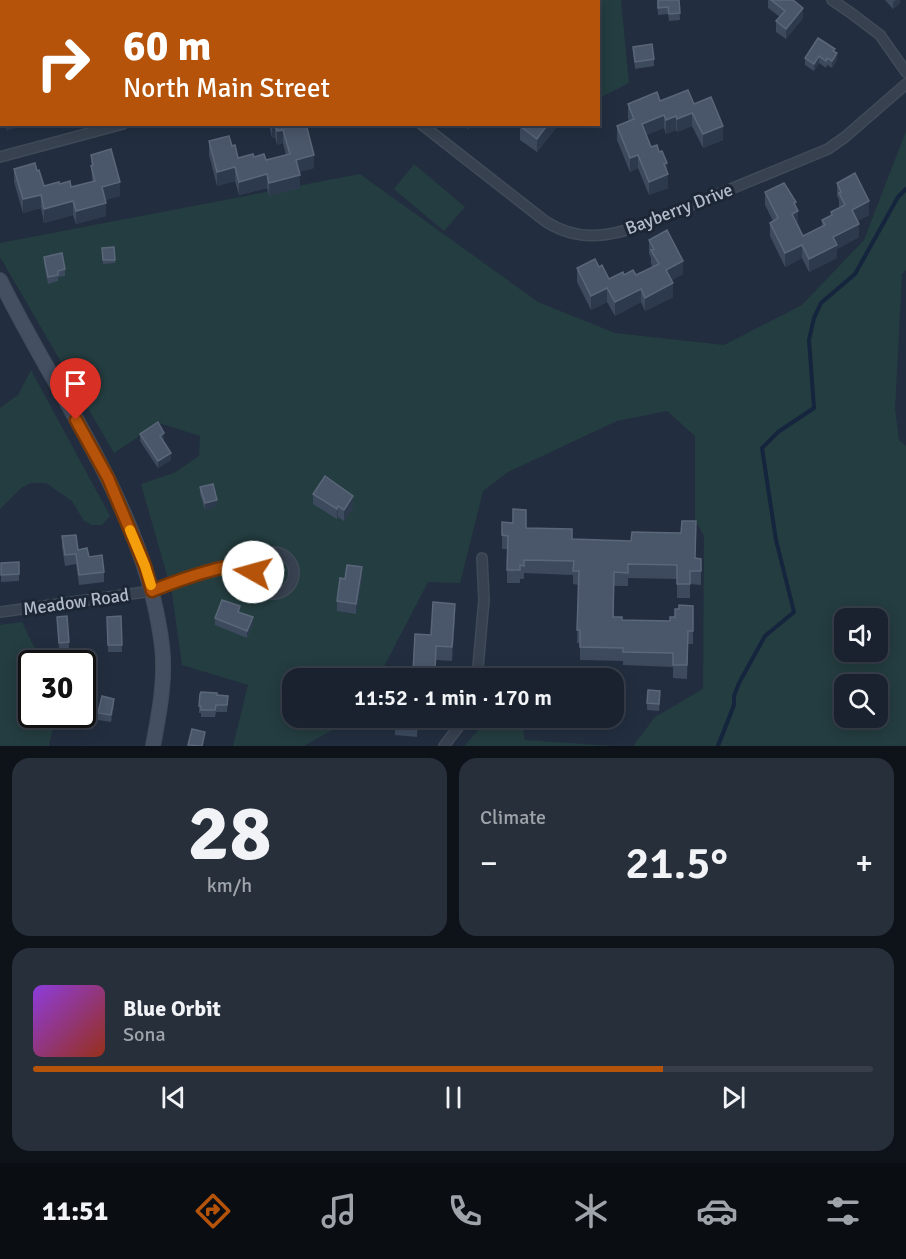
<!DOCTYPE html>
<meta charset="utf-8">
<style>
body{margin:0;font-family:Signika,sans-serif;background:#272f3b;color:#f1f3f6;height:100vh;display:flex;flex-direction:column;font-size:22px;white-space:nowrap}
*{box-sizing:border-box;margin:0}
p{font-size:20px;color:#9fa4aa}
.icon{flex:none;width:33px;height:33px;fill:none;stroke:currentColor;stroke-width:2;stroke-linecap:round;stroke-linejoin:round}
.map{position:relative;height:746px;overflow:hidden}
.details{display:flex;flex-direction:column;gap:12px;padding:12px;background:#0e131a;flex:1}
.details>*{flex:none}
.hud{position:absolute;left:0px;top:0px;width:600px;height:126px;box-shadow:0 3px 15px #0003,0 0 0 2px #383f4b;background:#b45309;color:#fff;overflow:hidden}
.tools{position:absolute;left:834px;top:608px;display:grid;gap:12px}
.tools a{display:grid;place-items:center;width:54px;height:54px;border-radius:12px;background:#1a222f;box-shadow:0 3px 15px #0003,0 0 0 2px #383f4b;font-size:30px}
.speed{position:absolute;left:18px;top:650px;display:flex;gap:12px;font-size:30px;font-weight:700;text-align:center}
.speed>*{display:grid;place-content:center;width:78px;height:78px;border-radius:50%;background:#1a222f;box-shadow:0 3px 15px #0003,0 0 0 2px #383f4b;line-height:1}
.speed .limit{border:3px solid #111;border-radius:9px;background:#fff;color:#111}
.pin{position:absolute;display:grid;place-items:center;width:51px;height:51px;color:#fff;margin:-62px -26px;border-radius:50% 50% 50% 0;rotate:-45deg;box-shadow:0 0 6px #0007}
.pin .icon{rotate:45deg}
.me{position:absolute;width:66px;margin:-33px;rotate:277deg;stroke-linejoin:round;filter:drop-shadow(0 0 4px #0008)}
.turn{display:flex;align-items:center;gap:21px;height:126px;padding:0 24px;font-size:27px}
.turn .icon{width:78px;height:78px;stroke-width:2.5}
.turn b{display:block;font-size:42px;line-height:51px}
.big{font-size:45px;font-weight:600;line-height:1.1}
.details .widget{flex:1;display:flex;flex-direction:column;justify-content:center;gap:9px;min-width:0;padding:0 21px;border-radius:18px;background:#272f3b}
.details .dial{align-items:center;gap:0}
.dial b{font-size:78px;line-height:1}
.song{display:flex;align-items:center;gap:18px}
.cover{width:72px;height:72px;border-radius:9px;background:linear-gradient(135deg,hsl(270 70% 55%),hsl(10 70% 35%))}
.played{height:6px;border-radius:3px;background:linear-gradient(90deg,#b45309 75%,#383f4b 75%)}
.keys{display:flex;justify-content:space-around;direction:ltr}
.heat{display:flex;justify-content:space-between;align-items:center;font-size:33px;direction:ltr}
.details .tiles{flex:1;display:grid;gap:12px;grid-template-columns:1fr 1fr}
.widget:last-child{grid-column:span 2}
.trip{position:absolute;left:282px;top:668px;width:342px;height:60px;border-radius:18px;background:#1a222f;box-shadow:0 3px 15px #0003,0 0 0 2px #383f4b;font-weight:600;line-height:60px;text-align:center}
.menu{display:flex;height:96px;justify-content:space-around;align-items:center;background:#0a0e13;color:#9fa4aa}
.menu .icon{width:42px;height:42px}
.menu .current{color:#b45309}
.menu b{font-size:27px;color:#f1f3f6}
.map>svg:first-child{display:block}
.green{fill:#243d40;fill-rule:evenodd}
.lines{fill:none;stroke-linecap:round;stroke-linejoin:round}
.stream{stroke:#15253e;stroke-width:4}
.street-casing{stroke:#404a58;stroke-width:12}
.secondary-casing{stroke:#404a58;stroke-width:16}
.street{stroke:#37414f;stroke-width:9}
.secondary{stroke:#444f62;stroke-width:14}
.wall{fill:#3d4a5e}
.shaded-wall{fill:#2d3a4d}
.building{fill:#4a576a;stroke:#5a6679;stroke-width:1.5}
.route-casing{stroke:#753606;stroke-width:15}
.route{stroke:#b45309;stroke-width:10}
.slow{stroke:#f59e0b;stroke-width:10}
.labels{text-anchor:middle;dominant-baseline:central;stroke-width:6;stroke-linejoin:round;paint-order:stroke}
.street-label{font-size:18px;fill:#b3bbca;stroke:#1c2634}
</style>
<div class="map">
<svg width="906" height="746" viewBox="0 0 906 746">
<rect width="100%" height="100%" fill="#222e3f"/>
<g class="green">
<polygon points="366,0 621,0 629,83 599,98 598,2"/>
<path d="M906 131V270L902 274 895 409 899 440 906 446V746H633L655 717 703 689 704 536 695 520V436L667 411 617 421 508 472 483 491 460 583 428 582 378 678H292V717H355L304 746H233L248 685 182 665 172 593 141 484 174 473 199 456 200 436 159 423 114 453 0 257V243L360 174 538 302 615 333 724 345 802 305 864 240ZM844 618H878V651H844ZM844 684H878V717H844Z"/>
<polygon points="414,164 465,207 444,231 394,189"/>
<polygon points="31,370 110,516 102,525 92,525 84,521 72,501 46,483 31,483 21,488 0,509 0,408 18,395"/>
<polygon points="22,622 32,643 45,663 32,663 32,714 56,714 49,746 0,746 0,625"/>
<polygon points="490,717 522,722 525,740 613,746 464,746"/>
</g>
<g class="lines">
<polyline class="stream" points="718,746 734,705 734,696 739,683 765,636 794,612 776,540 762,448 778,432 814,408 809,340 814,318 821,303 855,274 898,197 906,189"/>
<defs>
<g id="street">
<polyline points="309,0 309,2"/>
<polyline points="832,0 851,13 880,35 906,72"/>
<path d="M421 124 545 221C577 242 606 237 641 226L828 149 845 137 906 84"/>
<polyline points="0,157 123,124"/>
<circle cx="273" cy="573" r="21"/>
<path d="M0 612 152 591C168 584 218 566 235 566 241 566 247 568 253 571"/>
<polyline points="477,678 484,600 482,558"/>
<polyline points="444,746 466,717"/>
</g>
<path id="secondary" d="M0 280C58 399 146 511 162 646 166 679 159 714 153 746"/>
</defs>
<use href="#street" class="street-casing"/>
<use href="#secondary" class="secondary-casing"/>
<use href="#street" class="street"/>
<use href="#secondary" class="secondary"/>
</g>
<g class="wall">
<polygon points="657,0 679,0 680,20 669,21 668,14 658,15"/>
<polygon points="768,0 793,0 803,18 786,39 776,32 776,21 780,17 768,8"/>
<polygon points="885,0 900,0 900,3 893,9"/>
<polygon points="2,2 2,111 0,105 0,3"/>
<polygon points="633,47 654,59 654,66 635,69"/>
<polygon points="835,52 837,60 832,68 827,65 826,68 819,63 814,71 805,65 805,58"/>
<polygon points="660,101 694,104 723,140 703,148 692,126 677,132 676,130 666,134 664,128 646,135 651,147 667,170 668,188 649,195 638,168 630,172 617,140 617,126 629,121 628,118 628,104"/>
<polygon points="269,124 306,124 314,168 299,172 300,188 269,196 267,188 239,195 235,181 217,186 209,155 209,141 232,146 238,158 254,157 266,160 286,155 283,143 277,145 275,137 272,138"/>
<polygon points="462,124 473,124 468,129"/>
<polygon points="556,124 556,128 537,152 520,140 520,126"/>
<polygon points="91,155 120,196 105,200 106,216 76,224 73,215 44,223 41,208 23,213 14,182 14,169 37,171 44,186 60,184 71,187 92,182"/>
<polygon points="837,183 869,215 857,221 859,237 837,249 837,258 809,272 802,258 785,267 770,236 770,223 773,221 765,205 765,192 798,224 803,236 822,226 822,220 831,215 831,212 839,208 839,200 837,196"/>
<polygon points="649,240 683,274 672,280 673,297 645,311 641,302 615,316 607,302 591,310 577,282 577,268 599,267 609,279 624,275 636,275 653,267 651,264 651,258 649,253"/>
<polygon points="114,247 115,263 103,264 102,248"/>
<polygon points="44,257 65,269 65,276 58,277 58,281 48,284 44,264"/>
<polygon points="140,434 164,440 163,441 171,460 158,468 140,441"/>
<polygon points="200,487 217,506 205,510 200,494"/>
<polygon points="313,494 353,507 344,521 338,517 337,519 313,504"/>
<polygon points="502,522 513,523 526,528 572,539 701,559 701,585 690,584 690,598 677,598 677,579 628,578 628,586 614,586 614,617 622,620 670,621 675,617 679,609 693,606 693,644 688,644 687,679 673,678 673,667 623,665 623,661 580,660 580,643 577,643 579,585 573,584 573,575 524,573 524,579 520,579 520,583 507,583 507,549 502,549"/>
<polygon points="62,536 89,557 104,572 104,582 79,585 76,564 65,566 62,547"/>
<polygon points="1,563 19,574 19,581 1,582"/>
<polygon points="362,577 356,614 337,611 337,601 345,579"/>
<polygon points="240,612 253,624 247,638 215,625 215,618"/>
<polygon points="121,616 122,652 108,652 107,617"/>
<polygon points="57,617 69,642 69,649 59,650"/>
<polygon points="455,617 452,661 436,660 436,671 413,672"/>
<polygon points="217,695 228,696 227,712 216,712 215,717 201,717 201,713 199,713 199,706"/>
<polygon points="660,698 659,711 647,710 647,703"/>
<polygon points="114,706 111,722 98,720 98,713"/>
<polygon points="395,717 418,717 417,737 395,735"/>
</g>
<g class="shaded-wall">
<polygon points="896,0 900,0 900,3 893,9 893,2"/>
<polygon points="803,8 803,18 786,39 786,29"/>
<polygon points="837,53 837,60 832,68 832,61"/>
<polygon points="819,56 819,63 814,71 814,64"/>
<polygon points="692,113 692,126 677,132 677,119"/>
<polygon points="664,115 664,128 642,137 642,124"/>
<polygon points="676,116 676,130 666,134 666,120"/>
<polygon points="6,124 26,124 26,125 6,131"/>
<polygon points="272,124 275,124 275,137 272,138"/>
<polygon points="548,124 556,124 556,128 537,152 537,139"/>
<polygon points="723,126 723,140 703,148 703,134"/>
<polygon points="283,130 283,143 277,145 277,131"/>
<polygon points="314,155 314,168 296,173 296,160"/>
<polygon points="638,155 638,168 630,172 630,158"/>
<polygon points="667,163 667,175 668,174 668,188 649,195 649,182 664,164"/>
<polygon points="235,167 235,181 217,186 217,172"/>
<polygon points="267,174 267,188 239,195 239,182"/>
<polygon points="300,175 300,188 269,196 269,183"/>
<polygon points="120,182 120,196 102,201 102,187"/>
<polygon points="41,195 41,208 23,213 23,199"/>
<polygon points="73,201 73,215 44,223 44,209"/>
<polygon points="869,201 869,215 852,223 852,210"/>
<polygon points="796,202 796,211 798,211 798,224 792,227 792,214 794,203"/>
<polygon points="106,203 106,216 76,224 76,211"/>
<polygon points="859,224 859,237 837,249 837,258 809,272 809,259 833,237"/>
<polygon points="802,245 802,258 785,267 785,253"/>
<polygon points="683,261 683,274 666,283 666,270"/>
<polygon points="673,283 673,297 645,311 645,298"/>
<polygon points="607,288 607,302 591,310 591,296"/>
<polygon points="641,289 641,302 615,316 615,302"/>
<polygon points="164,433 164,440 160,443 160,436"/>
<polygon points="171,453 171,460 158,468 158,461"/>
<polygon points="353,496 353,507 344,521 344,510"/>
<polygon points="217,500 217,506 205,510 205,503"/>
<polygon points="338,506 338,517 337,519 337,509"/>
<polygon points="362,567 362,577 356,614 356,604"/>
<polygon points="455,604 455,617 452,661 452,647"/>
<polygon points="253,617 253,624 247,638 247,631"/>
<polygon points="114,699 114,706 111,722 111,715"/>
</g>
<g class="building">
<polygon points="10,0 25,0 25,2 4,2"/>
<polygon points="46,0 55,0 56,2 40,2"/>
<polygon points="249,0 271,0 272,2 247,2 247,1"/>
<polygon points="658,0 679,0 680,13 669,14 668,7 658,8"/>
<polygon points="771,0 793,0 803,8 786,29 776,21 785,11"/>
<polygon points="2,2 2,98 0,92 0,3"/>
<polygon points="818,38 835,49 833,51 837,53 832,61 827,58 826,61 819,56 814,64 805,58"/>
<polygon points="652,44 654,59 635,62 633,47"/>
<polygon points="688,90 694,104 711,97 723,126 703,134 692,113 677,119 676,116 666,120 664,115 642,124 651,147 657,145 659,152 662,151 667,163 664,164 668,174 649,182 638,155 630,158 617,126 634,119 628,104 657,92 660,101"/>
<polygon points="275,124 306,124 314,155 296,160 300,175 269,183 267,174 239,182 235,167 217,172 209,141 229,136 232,146 235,145 238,158 253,154 254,157 264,154 266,160 290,154 283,130 277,131"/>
<polygon points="522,124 548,124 537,139 520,126"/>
<polygon points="111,149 120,182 102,187 106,203 76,211 73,201 44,209 41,195 23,199 14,169 35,163 37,171 39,170 44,186 59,182 60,184 70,181 71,187 95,181 91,166 93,165 91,155"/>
<polygon points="855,173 869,201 852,210 859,224 833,237 837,245 809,259 802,245 785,253 770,223 778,218 765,192 784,183 796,202 794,203 798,211 792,214 803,236 825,225 822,220 832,215 831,212 845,205 839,193 841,192 837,183"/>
<polygon points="667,230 683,261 666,270 673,283 645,298 641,289 615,302 607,288 591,296 577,268 595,259 599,267 602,265 609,279 623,272 624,275 633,270 636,275 659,264 651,250 654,249 649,240"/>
<polygon points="114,247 115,260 103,260 102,248"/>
<polygon points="62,253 65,269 58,271 58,275 48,277 44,257"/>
<polygon points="158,422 164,433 160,436 171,453 158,461 140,434"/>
<polygon points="325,476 353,496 344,510 338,506 337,509 313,494"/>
<polygon points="213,484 217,500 205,503 200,487"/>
<polygon points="513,509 526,510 526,528 572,529 572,539 631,541 632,532 681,533 682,521 696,521 695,558 701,559 701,571 690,571 690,584 677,584 677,565 628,564 628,573 614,572 613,617 622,617 622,620 670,621 670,617 675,617 675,609 679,609 679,605 693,606 693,631 688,631 687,665 673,665 673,653 623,652 623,648 580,647 580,630 577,630 579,571 573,571 574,561 524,560 524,566 520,565 520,570 507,570 508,536 502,535 502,522 513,523"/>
<polygon points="76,535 78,550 87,548 89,557 102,555 104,572 79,575 76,554 65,555 62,536"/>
<polygon points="19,562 19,574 1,575 1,563"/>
<polygon points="347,565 362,567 356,604 337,601 340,578 345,579"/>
<polygon points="222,600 240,606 238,612 253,617 247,631 215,618"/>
<polygon points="433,602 455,604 452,647 436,646 435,671 439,671 438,678 397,678 398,671 413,672 415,634 431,635"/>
<polygon points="67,616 69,642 59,643 57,617"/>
<polygon points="121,616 122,645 108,645 107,617"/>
<polygon points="648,690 660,691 659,704 647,703"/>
<polygon points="201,692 217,693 217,695 228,696 227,705 216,705 215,710 201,710 201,706 199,706 200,694"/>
<polygon points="102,696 114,699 111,715 98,713"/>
<polygon points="395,717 417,717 417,723 395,722"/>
<polygon points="192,729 205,732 202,746 188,745"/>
</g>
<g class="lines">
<defs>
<path id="route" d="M76 420 108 478 145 566 152 591C168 584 218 566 235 566 242 566 247 568 253 572"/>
</defs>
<use href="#route" class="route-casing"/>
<use href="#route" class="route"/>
<polyline class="slow" points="130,530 145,566 151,585"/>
</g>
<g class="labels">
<g class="street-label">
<text transform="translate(679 209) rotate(-21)">Bayberry Drive</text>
<text transform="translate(76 602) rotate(-8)">Meadow Road</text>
</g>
</g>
</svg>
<div class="tools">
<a><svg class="icon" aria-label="sound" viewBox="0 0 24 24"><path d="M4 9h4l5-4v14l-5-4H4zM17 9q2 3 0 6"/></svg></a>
<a><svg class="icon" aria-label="search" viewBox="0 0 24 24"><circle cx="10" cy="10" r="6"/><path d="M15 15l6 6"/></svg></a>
</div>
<div class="speed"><div class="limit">30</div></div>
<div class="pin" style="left:76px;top:420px;background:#d93025"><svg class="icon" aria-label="arrive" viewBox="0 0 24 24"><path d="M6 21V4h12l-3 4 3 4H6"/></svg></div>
<svg class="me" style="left:253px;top:572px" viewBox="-20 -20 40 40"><circle r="19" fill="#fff"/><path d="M0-13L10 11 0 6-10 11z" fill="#b45309"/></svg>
<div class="trip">11:52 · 1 min · 170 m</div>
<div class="hud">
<div class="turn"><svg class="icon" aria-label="right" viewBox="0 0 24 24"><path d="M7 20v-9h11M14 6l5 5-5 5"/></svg><div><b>60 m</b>North Main Street</div></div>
</div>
</div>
<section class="details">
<div class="tiles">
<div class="widget dial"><b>28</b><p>km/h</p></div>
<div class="widget"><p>Climate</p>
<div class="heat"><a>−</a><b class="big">21.5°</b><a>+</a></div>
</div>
<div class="widget">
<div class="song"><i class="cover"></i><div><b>Blue Orbit</b><p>Sona</p></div></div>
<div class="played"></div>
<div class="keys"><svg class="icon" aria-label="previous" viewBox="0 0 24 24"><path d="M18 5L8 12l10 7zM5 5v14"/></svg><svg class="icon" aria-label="pause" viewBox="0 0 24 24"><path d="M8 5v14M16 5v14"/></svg><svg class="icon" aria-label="next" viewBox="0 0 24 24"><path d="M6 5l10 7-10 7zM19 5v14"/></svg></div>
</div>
</div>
</section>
<nav class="menu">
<b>11:51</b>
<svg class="icon current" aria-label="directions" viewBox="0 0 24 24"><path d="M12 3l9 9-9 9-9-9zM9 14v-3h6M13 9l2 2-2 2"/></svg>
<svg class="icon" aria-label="music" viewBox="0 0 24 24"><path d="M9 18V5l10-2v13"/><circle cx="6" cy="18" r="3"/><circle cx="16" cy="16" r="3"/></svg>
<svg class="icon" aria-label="phone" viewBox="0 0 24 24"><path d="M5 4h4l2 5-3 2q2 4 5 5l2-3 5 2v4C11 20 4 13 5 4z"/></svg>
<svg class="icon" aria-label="climate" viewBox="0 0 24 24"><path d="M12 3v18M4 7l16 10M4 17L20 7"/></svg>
<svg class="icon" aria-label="car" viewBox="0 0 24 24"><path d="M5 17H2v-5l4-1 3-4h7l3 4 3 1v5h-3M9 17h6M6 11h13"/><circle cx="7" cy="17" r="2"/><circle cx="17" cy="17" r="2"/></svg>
<svg class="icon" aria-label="filters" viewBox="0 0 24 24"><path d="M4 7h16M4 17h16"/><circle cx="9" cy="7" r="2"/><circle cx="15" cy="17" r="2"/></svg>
</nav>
